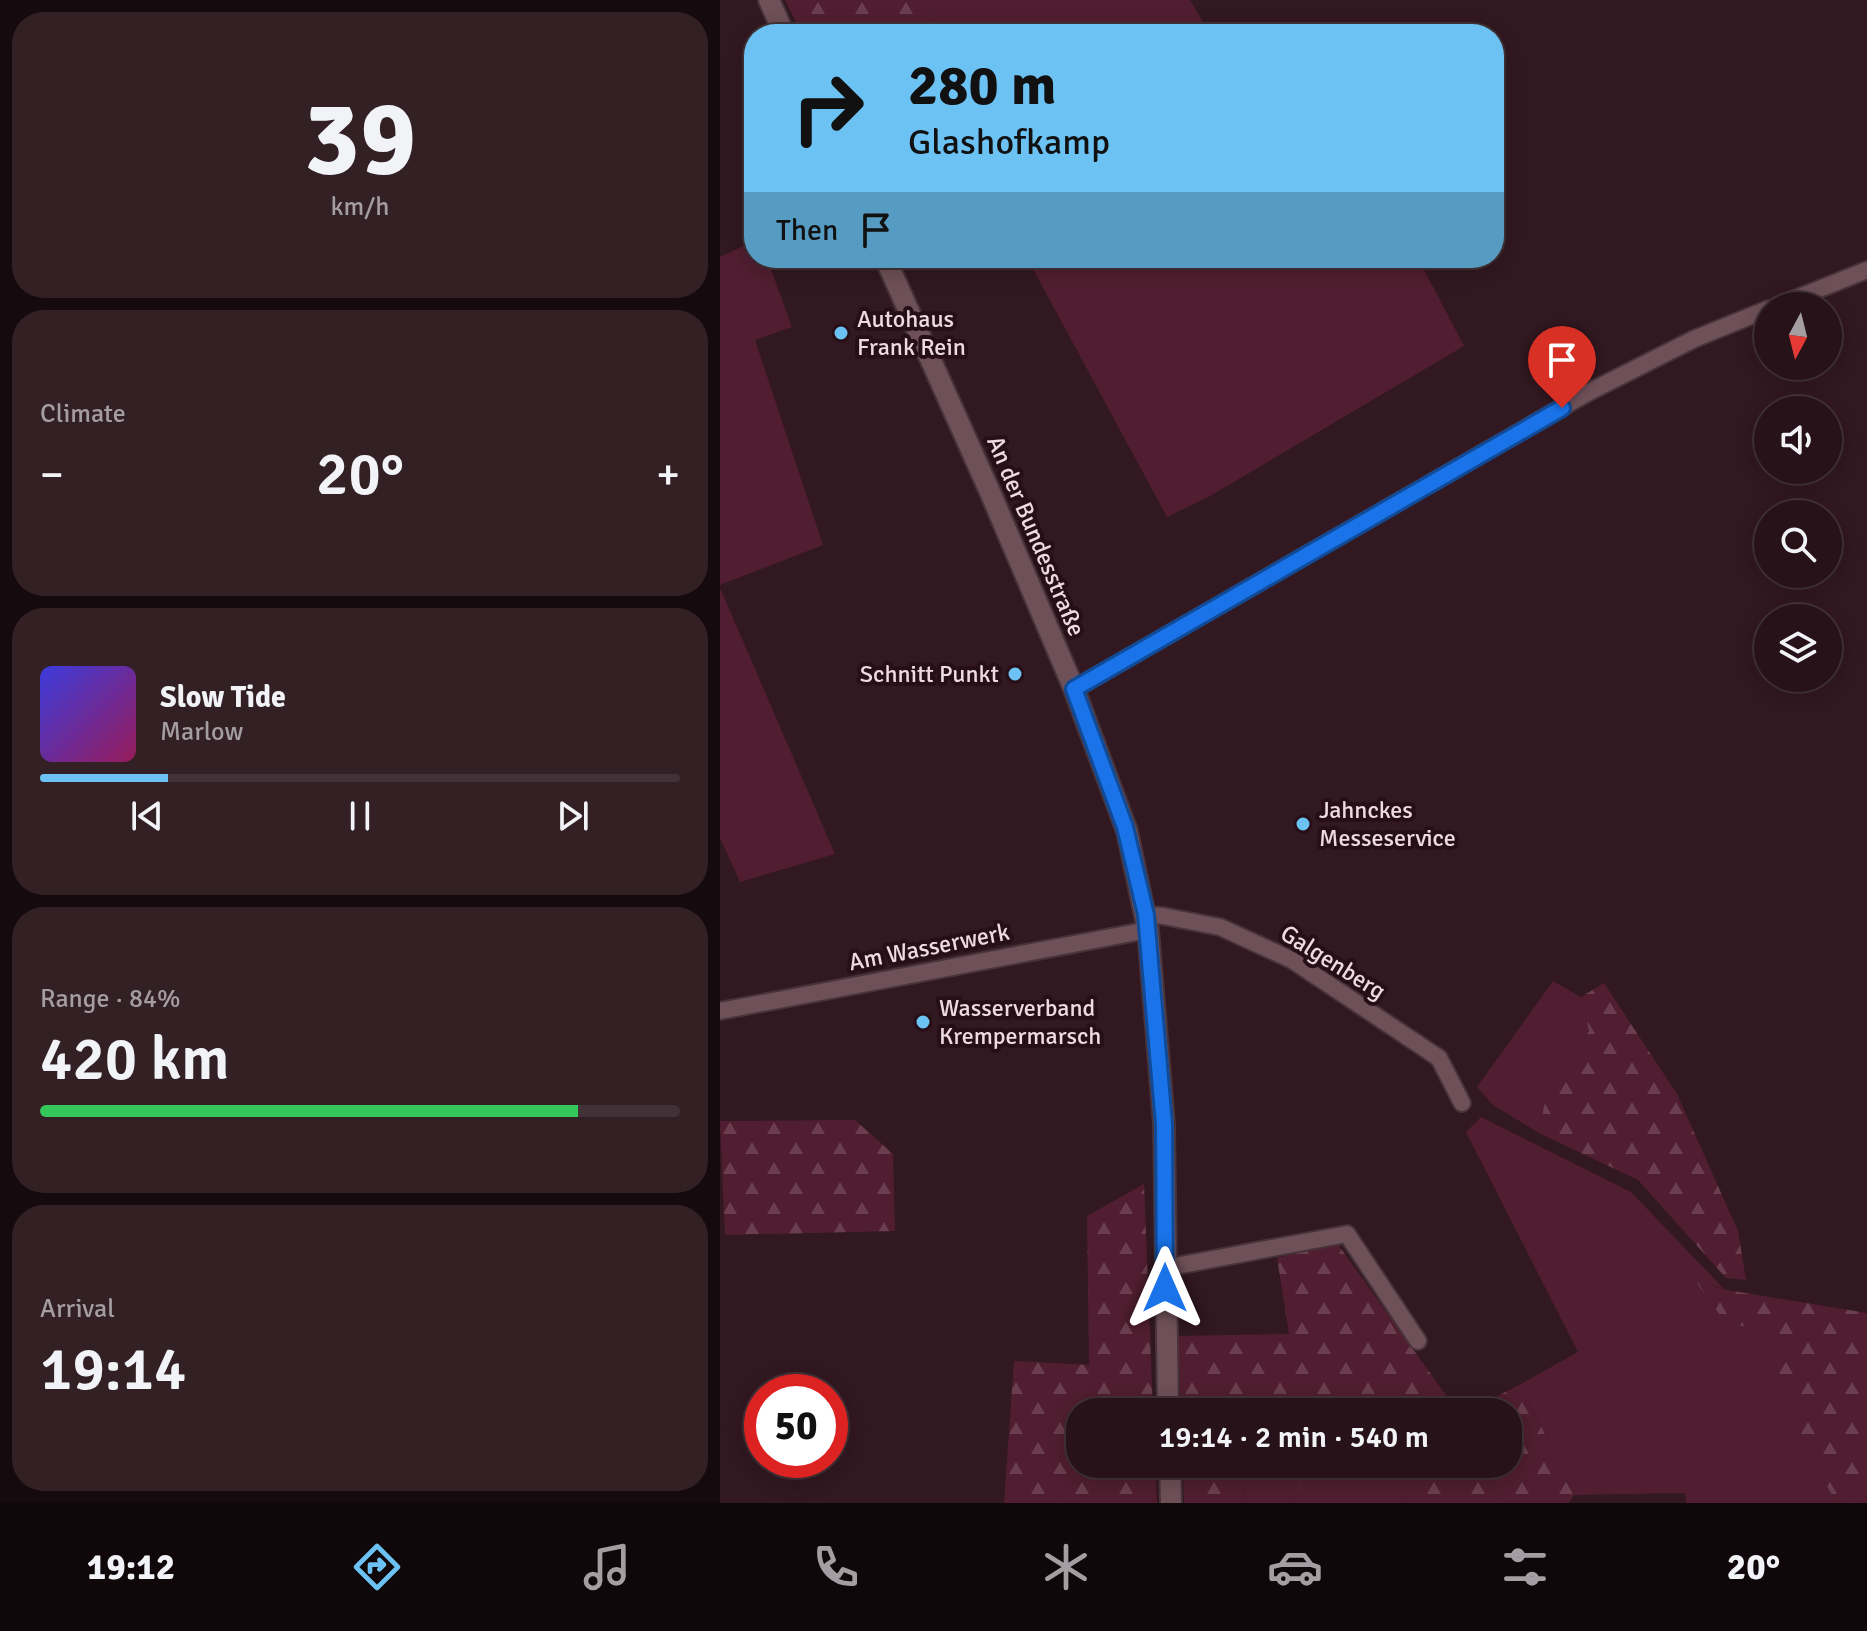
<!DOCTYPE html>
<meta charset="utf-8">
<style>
body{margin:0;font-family:Signika,sans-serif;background:#322025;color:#f1f3f6;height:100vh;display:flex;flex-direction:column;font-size:30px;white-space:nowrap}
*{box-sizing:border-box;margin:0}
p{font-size:26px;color:#a49ea2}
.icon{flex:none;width:44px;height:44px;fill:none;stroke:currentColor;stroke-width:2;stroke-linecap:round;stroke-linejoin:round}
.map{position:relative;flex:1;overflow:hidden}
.sheet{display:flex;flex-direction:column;gap:12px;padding:12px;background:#150a0d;width:720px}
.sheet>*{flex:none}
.banner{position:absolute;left:24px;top:24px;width:760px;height:244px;border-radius:32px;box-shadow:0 4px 20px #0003,0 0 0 2px #423237;background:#6cc2f3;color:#111;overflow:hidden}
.needle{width:52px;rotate:187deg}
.tools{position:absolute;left:1034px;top:292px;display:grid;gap:16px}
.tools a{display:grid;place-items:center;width:88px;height:88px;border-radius:50%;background:#261218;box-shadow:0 4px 20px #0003,0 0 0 2px #423237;font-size:40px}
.speed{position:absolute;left:24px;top:1374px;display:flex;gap:16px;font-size:40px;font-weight:700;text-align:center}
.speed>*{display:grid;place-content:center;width:104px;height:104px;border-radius:50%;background:#261218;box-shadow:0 4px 20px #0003,0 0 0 2px #423237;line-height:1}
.speed .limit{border:12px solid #d22;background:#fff;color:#111}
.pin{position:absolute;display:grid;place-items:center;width:68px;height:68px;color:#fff;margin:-82px -34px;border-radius:50% 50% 50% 0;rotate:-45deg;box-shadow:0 0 8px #0007}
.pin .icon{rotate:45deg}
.me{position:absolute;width:88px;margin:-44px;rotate:0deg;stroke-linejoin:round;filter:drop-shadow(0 0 6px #0008)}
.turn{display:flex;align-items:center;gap:28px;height:168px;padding:0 32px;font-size:36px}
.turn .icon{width:104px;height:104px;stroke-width:2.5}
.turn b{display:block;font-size:56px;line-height:68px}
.then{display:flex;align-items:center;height:76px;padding:0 32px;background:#0003;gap:16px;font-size:30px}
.big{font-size:60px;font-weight:600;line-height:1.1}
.sheet .widget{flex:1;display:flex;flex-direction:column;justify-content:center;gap:12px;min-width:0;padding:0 28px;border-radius:32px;background:#322025}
.sheet .dial{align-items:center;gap:0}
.dial b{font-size:104px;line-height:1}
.song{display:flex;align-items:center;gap:24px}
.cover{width:96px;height:96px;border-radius:12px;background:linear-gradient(135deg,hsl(240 70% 55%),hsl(330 70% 35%))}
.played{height:8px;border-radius:4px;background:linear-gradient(90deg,#6cc2f3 20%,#423237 20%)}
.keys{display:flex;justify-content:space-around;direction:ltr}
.heat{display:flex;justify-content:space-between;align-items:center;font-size:44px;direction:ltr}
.charge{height:12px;border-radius:6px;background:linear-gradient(90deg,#34c759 84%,#423237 0)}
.trip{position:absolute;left:346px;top:1398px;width:456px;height:80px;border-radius:32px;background:#261218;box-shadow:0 4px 20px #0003,0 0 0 2px #423237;font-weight:600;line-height:80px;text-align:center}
.dock{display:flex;height:128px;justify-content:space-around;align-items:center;background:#0f070a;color:#a49ea2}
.dock .icon{width:56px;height:56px}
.dock .current{color:#6cc2f3}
.dock b{font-size:36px;color:#f1f3f6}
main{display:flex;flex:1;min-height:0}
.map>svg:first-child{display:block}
.green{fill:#501e30}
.forest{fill:url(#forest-firs)}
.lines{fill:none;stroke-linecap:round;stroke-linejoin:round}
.street-casing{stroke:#473339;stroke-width:20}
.secondary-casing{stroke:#473339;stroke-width:24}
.street{stroke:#6e5058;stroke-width:16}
.secondary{stroke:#6e5058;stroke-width:20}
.route-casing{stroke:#114b97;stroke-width:20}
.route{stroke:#1a73e8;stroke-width:14}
.poi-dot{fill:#6cc2f3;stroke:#270f17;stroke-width:3}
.labels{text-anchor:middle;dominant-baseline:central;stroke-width:8;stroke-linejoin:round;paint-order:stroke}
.poi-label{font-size:24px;fill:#eddbdf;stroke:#270f17;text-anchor:start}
.street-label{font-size:24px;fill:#eddbdf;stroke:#270f17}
</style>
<main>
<section class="sheet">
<div class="widget dial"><b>39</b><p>km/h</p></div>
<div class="widget"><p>Climate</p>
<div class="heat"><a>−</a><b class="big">20°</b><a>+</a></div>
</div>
<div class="widget">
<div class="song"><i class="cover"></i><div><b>Slow Tide</b><p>Marlow</p></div></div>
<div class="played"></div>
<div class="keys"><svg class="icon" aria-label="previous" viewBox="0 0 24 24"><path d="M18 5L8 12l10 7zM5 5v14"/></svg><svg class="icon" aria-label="pause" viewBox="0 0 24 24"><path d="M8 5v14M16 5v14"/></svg><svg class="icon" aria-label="next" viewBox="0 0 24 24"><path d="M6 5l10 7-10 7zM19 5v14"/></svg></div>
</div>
<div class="widget"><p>Range · 84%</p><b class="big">420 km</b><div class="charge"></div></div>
<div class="widget"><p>Arrival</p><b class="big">19:14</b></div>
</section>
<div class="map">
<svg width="1147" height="1503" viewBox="0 0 1147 1503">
<defs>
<pattern id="forest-firs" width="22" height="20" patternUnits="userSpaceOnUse" patternTransform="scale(2)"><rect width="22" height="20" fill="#501e30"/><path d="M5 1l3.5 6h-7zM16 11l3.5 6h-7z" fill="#6a3e4e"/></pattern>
</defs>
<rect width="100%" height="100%" fill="#321820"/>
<g class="green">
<polygon points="203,0 470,0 490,34 222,34"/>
<polygon points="34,241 34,258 47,258 72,327 35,340 103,545 0,585 0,257"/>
<polygon points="307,258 698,258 744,346 490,496 447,517"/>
<polygon points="0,588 115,854 20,882 0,838"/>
<polygon points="833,981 861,997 869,1031 827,1090 819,1133 773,1105 757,1087"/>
<polygon points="761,1117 911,1192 1005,1290 973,1277 1043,1331 1090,1458 1117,1503 966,1503 965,1493 854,1495 801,1384 858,1352 746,1132"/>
<polygon points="522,1464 540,1464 549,1497 554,1503 524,1503"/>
<polygon points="604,1464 680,1464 683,1503 569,1503 587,1475"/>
</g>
<g class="forest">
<polygon points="65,0 203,0 222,34 82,34"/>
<polygon points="884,983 957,1094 1018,1231 1026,1280 1006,1278 918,1180 819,1133 827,1090 869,1031 861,997"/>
<polygon points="135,1120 173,1154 175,1231 5,1235 0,1121"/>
<polygon points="424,1184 433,1412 360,1412 360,1464 435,1464 437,1503 284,1503 294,1361 369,1365 367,1216"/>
<polygon points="617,1243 738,1412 461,1412 458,1336 569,1334 557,1258"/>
<polygon points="972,1276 1001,1289 1147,1313 1147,1503 1117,1503 1090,1458 1043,1331 1005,1322"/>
<polygon points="801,1384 854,1495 849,1503 683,1503 680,1464 788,1464 788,1412 746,1412"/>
<polygon points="463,1464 522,1464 524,1503 464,1503"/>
<polygon points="540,1464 604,1464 587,1475 569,1503 554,1503 549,1498"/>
</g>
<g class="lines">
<defs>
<g id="street">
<polyline points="1057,306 1147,270"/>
<polyline points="354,689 867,393 974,339 1048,309"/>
<polyline points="426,915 443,916 500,927 572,960 719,1058 742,1103"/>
<polyline points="0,1011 428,930"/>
<polyline points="445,1268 627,1234 698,1341"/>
</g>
<g id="secondary">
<polyline points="49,0 64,34"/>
<polyline points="165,258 270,492 354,689 407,831 428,930 444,1124 448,1412"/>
<polyline points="450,1464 451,1503"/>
</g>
</defs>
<use href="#street" class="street-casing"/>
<use href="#secondary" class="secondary-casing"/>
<use href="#street" class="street"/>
<use href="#secondary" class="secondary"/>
</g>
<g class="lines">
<defs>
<polyline id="route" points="445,1288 444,1124 426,915 405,827 354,689 842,408"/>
</defs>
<use href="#route" class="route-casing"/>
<use href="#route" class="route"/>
</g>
<g class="poi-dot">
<circle cx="121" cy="333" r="8"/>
<circle cx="295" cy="674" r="8"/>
<circle cx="583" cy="824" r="8"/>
<circle cx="203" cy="1022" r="8"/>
</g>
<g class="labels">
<g class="poi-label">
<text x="137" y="319">Autohaus<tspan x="137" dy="28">Frank Rein</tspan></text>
<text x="279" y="674" text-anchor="end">Schnitt Punkt</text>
<text x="599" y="810">Jahnckes<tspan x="599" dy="28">Messeservice</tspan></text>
<text x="219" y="1008">Wasserverband<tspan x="219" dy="28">Krempermarsch</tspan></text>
</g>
<g class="street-label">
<text transform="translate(316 536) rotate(67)">An der Bundesstraße</text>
<text transform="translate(209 947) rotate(-11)">Am Wasserwerk</text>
<text transform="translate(613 962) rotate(32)">Galgenberg</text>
</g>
</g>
</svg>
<div class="tools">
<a><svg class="needle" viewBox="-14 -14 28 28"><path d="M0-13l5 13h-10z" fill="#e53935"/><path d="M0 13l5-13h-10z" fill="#a49ea2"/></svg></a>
<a><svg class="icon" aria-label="sound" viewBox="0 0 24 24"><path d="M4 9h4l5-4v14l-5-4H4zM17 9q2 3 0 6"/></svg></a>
<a><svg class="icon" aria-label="search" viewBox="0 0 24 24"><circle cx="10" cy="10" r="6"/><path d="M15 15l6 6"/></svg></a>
<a><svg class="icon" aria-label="layers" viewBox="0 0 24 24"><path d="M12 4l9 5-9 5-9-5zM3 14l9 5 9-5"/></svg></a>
</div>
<div class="speed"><div class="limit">50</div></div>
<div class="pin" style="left:842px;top:408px;background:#d93025"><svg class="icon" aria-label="arrive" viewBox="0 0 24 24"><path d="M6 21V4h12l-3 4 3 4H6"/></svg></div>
<svg class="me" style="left:445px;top:1288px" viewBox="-20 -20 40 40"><path d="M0-17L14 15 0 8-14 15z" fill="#1a73e8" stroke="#fff" stroke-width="4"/></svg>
<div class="trip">19:14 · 2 min · 540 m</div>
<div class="banner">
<div class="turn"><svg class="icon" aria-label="right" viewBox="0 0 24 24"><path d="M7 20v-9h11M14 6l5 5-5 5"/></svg><div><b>280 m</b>Glashofkamp</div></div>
<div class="then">Then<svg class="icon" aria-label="arrive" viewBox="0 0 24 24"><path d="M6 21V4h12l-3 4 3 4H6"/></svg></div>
</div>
</div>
</main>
<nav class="dock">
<b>19:12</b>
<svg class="icon current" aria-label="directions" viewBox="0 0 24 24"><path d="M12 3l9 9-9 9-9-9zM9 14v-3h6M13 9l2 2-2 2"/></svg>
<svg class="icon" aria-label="music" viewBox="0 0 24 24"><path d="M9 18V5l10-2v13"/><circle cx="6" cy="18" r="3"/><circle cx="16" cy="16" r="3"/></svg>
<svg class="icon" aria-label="phone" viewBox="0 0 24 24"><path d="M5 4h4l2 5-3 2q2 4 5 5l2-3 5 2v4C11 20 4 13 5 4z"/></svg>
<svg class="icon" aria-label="climate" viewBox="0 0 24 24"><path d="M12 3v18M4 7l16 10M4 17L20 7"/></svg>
<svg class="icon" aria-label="car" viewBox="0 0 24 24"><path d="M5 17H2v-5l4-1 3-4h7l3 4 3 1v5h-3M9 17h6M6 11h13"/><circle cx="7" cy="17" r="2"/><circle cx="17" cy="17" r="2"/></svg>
<svg class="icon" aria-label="filters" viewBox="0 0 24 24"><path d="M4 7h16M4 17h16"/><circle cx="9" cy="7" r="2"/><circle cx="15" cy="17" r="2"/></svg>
<b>20°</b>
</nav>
